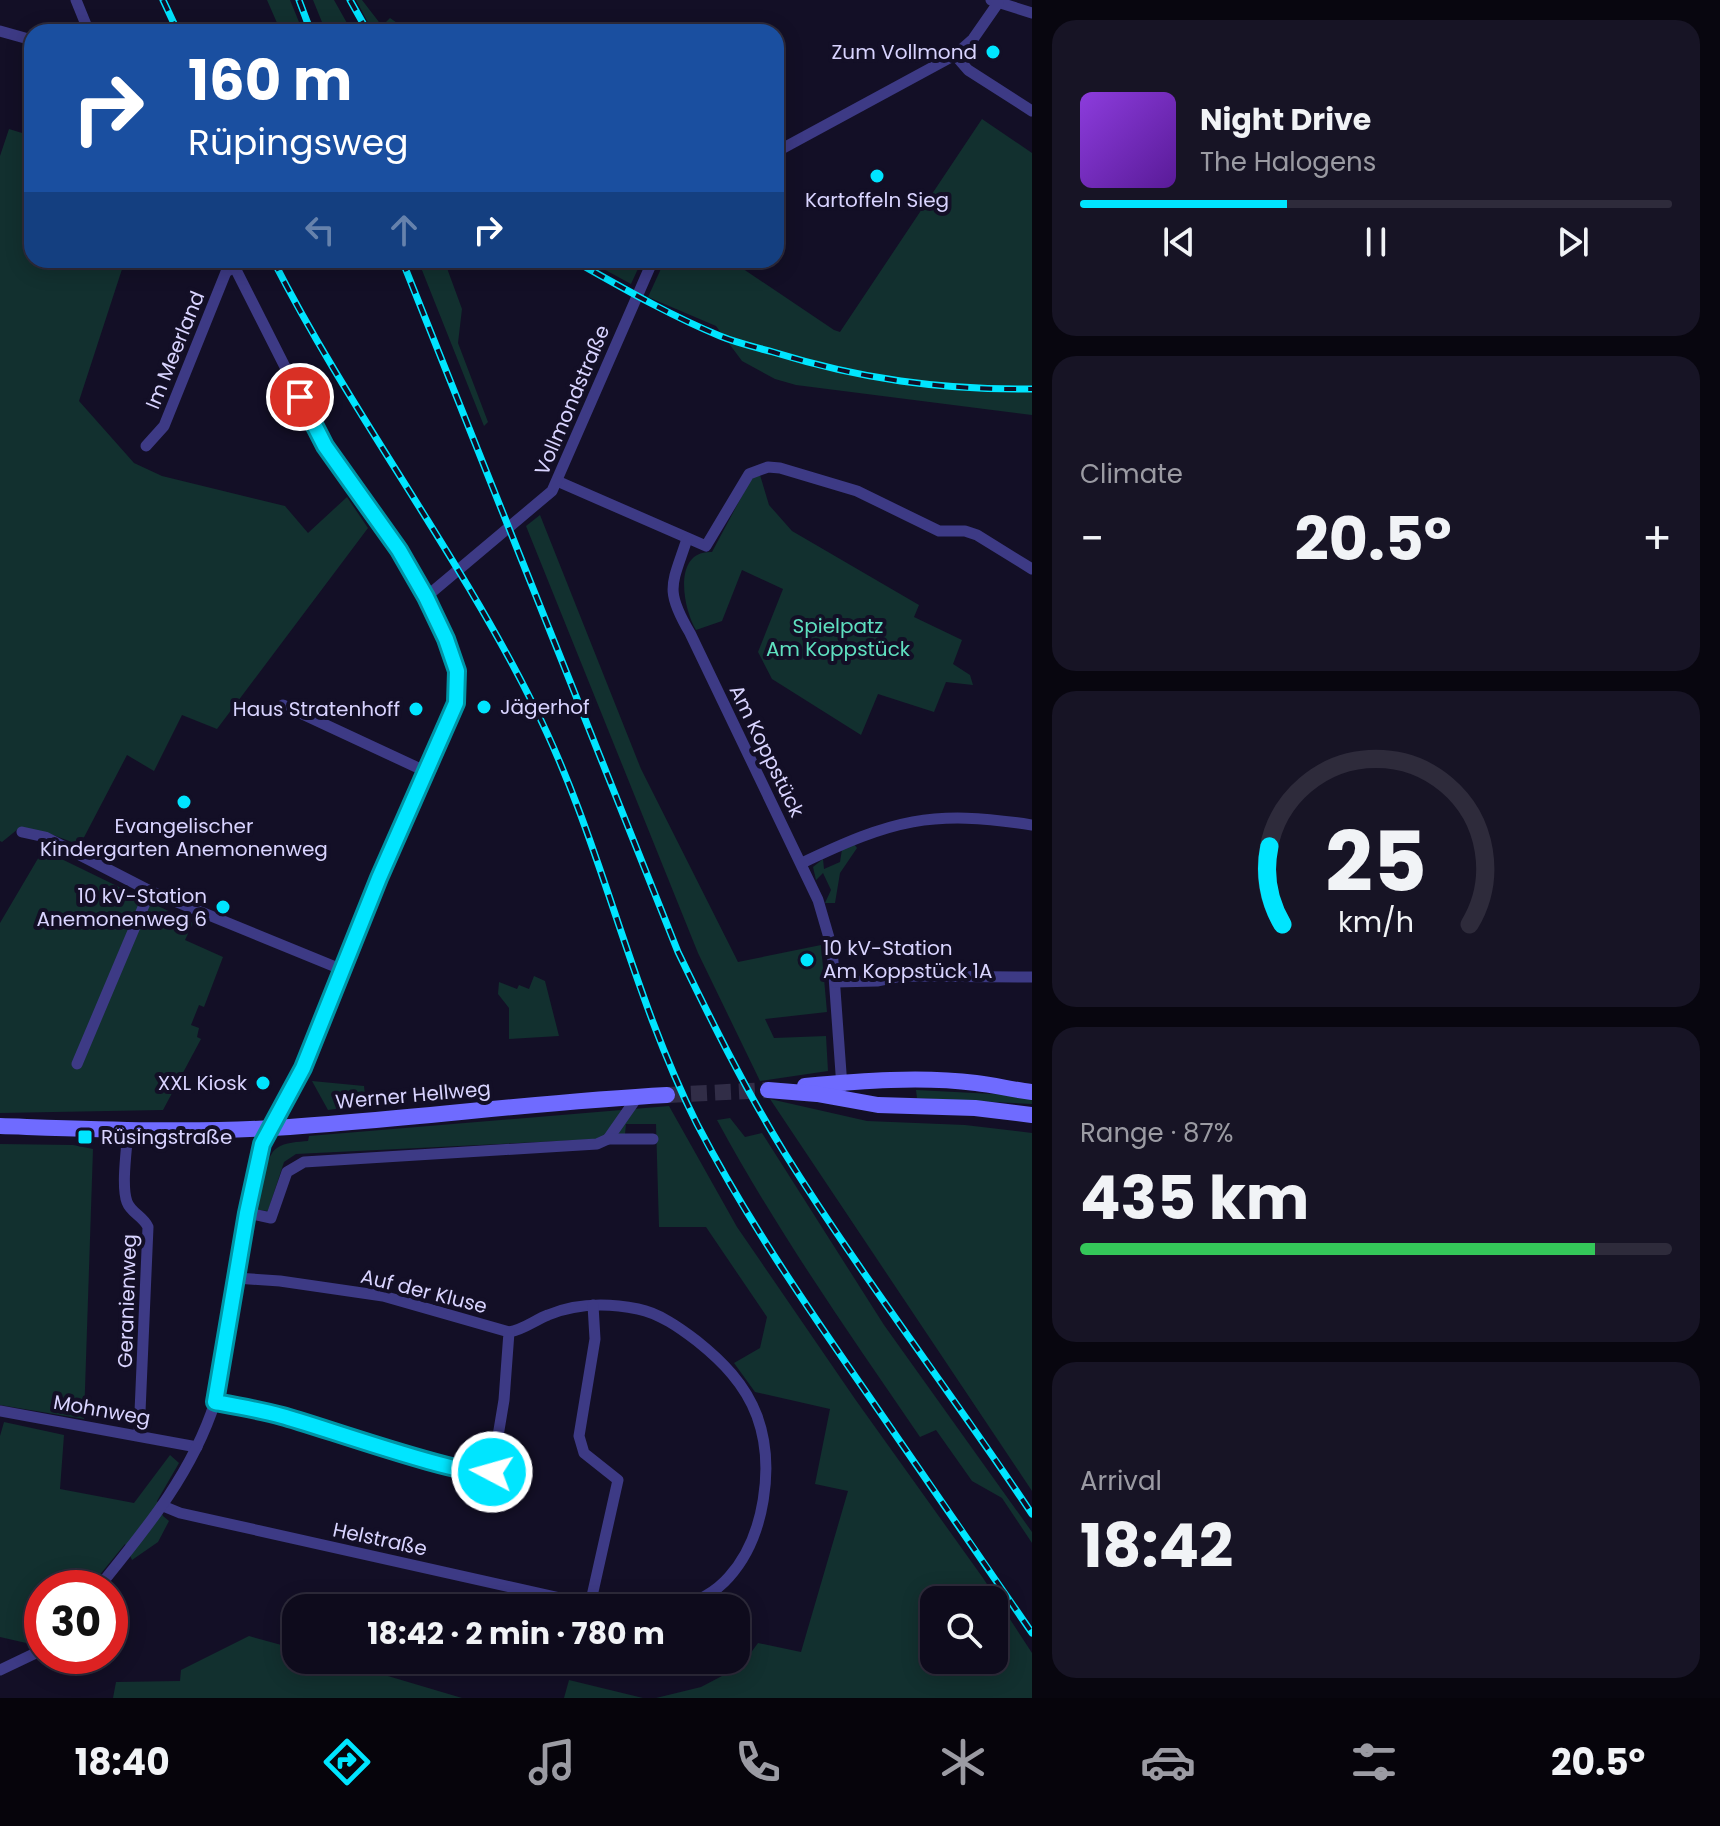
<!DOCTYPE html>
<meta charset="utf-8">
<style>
body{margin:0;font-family:Poppins,sans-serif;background:#171425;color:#f1f3f6;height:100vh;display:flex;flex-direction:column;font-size:30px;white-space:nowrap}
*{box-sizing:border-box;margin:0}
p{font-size:26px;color:#9b9ba3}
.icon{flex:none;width:44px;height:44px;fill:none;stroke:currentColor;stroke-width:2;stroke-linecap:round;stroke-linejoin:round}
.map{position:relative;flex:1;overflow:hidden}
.sheet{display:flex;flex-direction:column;gap:20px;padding:20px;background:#08060f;width:688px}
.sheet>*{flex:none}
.guide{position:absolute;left:24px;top:24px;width:760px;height:244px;border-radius:24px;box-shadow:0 4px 20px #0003,0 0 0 2px #2e2b3b;background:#1a4fa0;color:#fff;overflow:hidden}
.buttons{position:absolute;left:920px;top:1586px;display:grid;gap:16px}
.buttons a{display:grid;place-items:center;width:88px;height:88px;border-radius:16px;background:#0e0b1c;box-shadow:0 4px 20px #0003,0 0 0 2px #2e2b3b;font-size:40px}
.speed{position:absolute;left:24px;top:1570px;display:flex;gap:16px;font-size:40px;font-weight:700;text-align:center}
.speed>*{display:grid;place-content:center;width:104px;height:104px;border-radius:50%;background:#0e0b1c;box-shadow:0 4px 20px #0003,0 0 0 2px #2e2b3b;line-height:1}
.speed .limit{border:12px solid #d22;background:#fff;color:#111}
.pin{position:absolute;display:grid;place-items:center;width:68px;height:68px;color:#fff;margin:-34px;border:4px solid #fff;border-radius:50%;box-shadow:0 2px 8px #0007}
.me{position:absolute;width:88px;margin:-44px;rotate:276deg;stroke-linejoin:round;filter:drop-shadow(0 0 6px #0008)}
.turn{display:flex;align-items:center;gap:28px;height:168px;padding:0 32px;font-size:36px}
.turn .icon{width:104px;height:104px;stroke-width:2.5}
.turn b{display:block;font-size:56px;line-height:68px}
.lanes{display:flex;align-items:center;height:76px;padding:0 32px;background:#0003;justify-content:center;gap:40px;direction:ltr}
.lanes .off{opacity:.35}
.big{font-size:60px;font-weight:700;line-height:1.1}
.sheet .tile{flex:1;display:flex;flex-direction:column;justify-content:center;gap:12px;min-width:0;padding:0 28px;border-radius:24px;background:#171425}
.sheet .dial{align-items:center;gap:0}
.dial svg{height:208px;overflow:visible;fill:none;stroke:#2e2b3b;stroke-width:7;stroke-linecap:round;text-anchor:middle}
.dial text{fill:#f1f3f6;stroke:none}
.song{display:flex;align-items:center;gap:24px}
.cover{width:96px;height:96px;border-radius:12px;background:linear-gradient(135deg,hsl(270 70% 55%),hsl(270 70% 35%))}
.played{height:8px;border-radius:4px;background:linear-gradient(90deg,#00e5ff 35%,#2e2b3b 35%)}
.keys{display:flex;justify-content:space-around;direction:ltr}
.heat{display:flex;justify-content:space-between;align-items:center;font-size:44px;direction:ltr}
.charge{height:12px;border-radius:6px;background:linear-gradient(90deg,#34c759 87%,#2e2b3b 0)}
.trip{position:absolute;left:282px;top:1594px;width:468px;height:80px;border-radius:24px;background:#0e0b1c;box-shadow:0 4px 20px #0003,0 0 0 2px #2e2b3b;font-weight:700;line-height:80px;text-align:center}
.tabs{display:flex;height:128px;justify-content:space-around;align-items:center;background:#06040b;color:#9b9ba3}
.tabs .icon{width:56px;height:56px}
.tabs .selected{color:#00e5ff}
.tabs b{font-size:36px;color:#f1f3f6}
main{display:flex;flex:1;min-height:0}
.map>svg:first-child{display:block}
.green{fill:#12302f;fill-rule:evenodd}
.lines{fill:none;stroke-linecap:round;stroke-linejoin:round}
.secondary-tunnel{stroke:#312d47;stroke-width:16;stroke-dasharray:16 8;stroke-linecap:butt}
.minor{stroke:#3d3a85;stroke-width:11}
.secondary{stroke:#6f6bff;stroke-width:16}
.rail-casing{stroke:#00e5ff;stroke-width:7}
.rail{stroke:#130f26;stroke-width:4;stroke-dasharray:12;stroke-linecap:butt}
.route-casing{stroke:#0095a6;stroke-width:20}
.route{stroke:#00e5ff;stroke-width:14}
.poi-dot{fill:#00e5ff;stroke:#130f26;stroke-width:3}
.labels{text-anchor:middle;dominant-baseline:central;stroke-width:8;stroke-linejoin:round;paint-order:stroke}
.poi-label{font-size:20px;fill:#d9d4ff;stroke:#130f26;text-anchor:end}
.street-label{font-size:20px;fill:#d9d4ff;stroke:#130f26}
.park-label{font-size:20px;fill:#5fe0c0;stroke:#130f26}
</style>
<main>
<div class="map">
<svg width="1032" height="1698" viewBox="0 0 1032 1698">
<rect width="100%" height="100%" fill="#130f26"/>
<g class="green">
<polygon points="267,0 290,0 303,32 281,32"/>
<polygon points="313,0 334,0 352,32 326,32"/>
<polygon points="356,0 362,0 382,26 390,18 410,32 373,32"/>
<polygon points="982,119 1032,153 1032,415 796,385 775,379 742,361 716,326 648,297 665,260 730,260 834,330 840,332"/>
<polygon points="9,129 32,136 32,260 125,260 79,401 134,463 162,476 285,506 308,533 347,497 368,528 217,729 182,715 154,771 127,755 80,845 53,835 18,829 2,842 0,841 0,156"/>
<polygon points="418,260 444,260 462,309 458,343 488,422 484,426"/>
<polygon points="601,260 642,260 631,284 598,266"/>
<path d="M760 475 769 505 792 531 919 605 914 617 962 640 953 664 970 675 973 685 946 682 934 712 878 694 861 735 772 679 758 652 783 589 742 570 722 621 696 630C683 609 672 550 712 552L751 479Z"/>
<polygon points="540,515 641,769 738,962 821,945 827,1012 765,1019 774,1038 826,1036 828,1071 760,1081 698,953 526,526"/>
<polygon points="854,844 857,848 840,873 835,903 825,903 831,890 823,873 816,880 813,867 823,859 824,869 840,862 842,849"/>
<polygon points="43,850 193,923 185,940 223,957 204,1007 199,1005 191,1025 199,1028 197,1037 201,1039 163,1110 0,1113 0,923"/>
<polygon points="534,976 545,981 559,1036 509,1039 509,1008 498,994 499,982 517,989 519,985 529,989"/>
<polygon points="312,1081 364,1086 366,1105 328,1110"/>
<polygon points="916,1090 1032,1096 1032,1104 917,1098"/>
<polygon points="770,1099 867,1121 965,1125 1032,1133 1032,1491"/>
<path d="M669 1106 737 1227 855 1399 983 1578 1032 1653V1698H656L701 1687 741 1666 758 1643 801 1652 848 1491 815 1484 830 1409 755 1392 734 1363 760 1348 767 1317 706 1227H659L656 1124H626L625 1134 601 1139 296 1154 284 1162 268 1211 258 1210C261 1195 264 1156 277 1148 285 1142 298 1142 308 1141L309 1136ZM934 1600H994V1660H934Z"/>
<path d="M730 1118 745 1137 762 1133 884 1325 1032 1532V1543L1002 1498 972 1481 936 1430 920 1437C849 1333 777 1231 717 1120Z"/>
<polygon points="0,1144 73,1145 93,1149 84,1419 0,1405"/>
<polygon points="4,1422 64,1435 60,1489 134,1503 170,1455 179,1463 157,1501 163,1516 169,1521 158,1542 132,1560 125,1544 89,1588 42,1588 42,1641 35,1645 0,1637 0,1436"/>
<polygon points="249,1636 296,1649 296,1660 334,1660 462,1698 113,1698 116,1682 180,1681 181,1670"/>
<polygon points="569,1680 643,1698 564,1698"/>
</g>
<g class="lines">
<polyline class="secondary-tunnel" points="667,1095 768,1090"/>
<g class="minor">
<polyline points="76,0 89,32"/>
<polyline points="991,0 1032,13"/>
<polyline points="0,31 32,40"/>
<polyline points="955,55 968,70 1032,111"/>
<polyline points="776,152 955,55 973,39 998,3"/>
<polyline points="146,446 164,426 226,272 234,267"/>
<polyline points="557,481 706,546 749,474 768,467 780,468 857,491 939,531 965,531 977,535 1032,569"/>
<path d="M687 539C672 585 664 589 690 633L818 900 832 948 842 1087"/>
<polyline points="426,597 552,491 653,260"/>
<polyline points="283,705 427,772"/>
<polyline points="22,832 45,837 150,891 343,970"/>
<path d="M802 863C892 820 931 809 1032 825"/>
<polyline points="835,982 877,981 901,976 1032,977"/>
<polyline points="77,1064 150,891"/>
<path d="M128 1129C127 1148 121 1186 127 1202 131 1213 143 1216 148 1227L139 1435"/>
<polyline points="608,1139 638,1096"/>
<polyline points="247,1213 271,1218 287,1172 304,1162 597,1144 608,1139 653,1139"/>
<path d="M509 1332C523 1330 535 1320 548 1315 577 1303 608 1303 638 1309 659 1313 680 1328 697 1341 722 1361 745 1384 757 1416 775 1465 765 1537 729 1577 715 1593 698 1601 678 1608"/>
<path d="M215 1402C237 1406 260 1410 282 1416 317 1425 469 1480 492 1472L504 1400 509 1332 383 1296 280 1281 236 1278"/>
<polyline points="0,1411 197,1447"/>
<polyline points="163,1506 180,1513 605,1608"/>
<path d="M98 1588C145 1530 192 1474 215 1402L247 1213 262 1144 303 1068 379 878 456 703 458 684 457 671 446 639 426 597 399 550 325 446 231 260"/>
<polyline points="590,1605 618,1480 584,1453 579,1436 595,1339 593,1305"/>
<polyline points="0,1670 42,1650"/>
</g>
<g class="secondary">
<path d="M805 1086C861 1081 920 1076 976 1083 995 1085 1013 1090 1032 1092"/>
<polyline points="768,1090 817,1094 878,1105 975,1108 1032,1115"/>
<path d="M0 1126C91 1129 183 1133 273 1128 405 1120 535 1102 667 1095"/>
</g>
<defs>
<g id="rail">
<polyline points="163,0 178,32"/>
<polyline points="299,0 311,32"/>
<polyline points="350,0 368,32"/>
<path d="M273 260C351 413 456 550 533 704 601 838 629 989 697 1124 746 1218 805 1304 866 1392 921 1472 977 1552 1032 1633"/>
<path d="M402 260 678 952C711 1020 744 1087 784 1152 861 1276 951 1392 1032 1514"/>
<path d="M573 260C621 287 669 315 720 336 737 343 755 347 773 352 860 379 940 390 1032 389"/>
</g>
</defs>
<use href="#rail" class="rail-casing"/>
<use href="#rail" class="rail"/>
</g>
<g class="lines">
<defs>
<path id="route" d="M300 397 325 446 399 550 426 597 446 639 457 671 456 703 379 878 303 1068 262 1144 247 1213 215 1402C237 1406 260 1410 282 1416 317 1425 469 1480 492 1472"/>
</defs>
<use href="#route" class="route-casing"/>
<use href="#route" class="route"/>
</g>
<g class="poi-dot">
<circle cx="993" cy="52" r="8"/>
<circle cx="877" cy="176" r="8"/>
<circle cx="484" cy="707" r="8"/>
<circle cx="416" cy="709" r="8"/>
<circle cx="184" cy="802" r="8"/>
<circle cx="223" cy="907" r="8"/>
<circle cx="807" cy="960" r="8"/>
<circle cx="263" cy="1083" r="8"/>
<rect x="77" y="1129" width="16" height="16" rx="4"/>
</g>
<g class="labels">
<g class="poi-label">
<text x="977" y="52">Zum Vollmond</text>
<text x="877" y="200" text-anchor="middle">Kartoffeln Sieg</text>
<text x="500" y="707" text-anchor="start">Jägerhof</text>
<text x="400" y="709">Haus Stratenhoff</text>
<text x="184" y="826" text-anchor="middle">Evangelischer<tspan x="184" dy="23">Kindergarten Anemonenweg</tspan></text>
<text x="207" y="896">10 kV-Station<tspan x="207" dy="23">Anemonenweg 6</tspan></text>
<text x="823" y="948" text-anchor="start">10 kV-Station<tspan x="823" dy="23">Am Koppstück 1A</tspan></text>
<text x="247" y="1083">XXL Kiosk</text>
<text x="101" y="1137" text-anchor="start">Rüsingstraße</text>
</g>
<g class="street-label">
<text transform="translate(175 350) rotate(-68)">Im Meerland</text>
<text transform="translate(572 400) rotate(-67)">Vollmondstraße</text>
<text transform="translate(767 751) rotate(64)">Am Koppstück</text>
<text transform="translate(413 1095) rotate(-5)">Werner Hellweg</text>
<text transform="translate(424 1291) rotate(14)">Auf der Kluse</text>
<text transform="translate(127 1301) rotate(-88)">Geranienweg</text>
<text transform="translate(102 1410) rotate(10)">Mohnweg</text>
<text transform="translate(380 1539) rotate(12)">Helstraße</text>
</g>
<g class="park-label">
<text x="838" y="626">Spielpatz<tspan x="838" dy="23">Am Koppstück</tspan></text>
</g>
</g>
</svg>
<div class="buttons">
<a><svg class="icon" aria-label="search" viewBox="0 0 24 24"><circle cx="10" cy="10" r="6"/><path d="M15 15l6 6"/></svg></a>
</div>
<div class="speed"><div class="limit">30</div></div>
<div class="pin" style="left:300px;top:397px;background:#d93025"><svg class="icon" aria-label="arrive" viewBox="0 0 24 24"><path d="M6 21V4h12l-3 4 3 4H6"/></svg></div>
<svg class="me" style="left:492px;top:1472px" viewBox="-20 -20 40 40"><circle r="17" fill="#00e5ff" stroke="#fff" stroke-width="3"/><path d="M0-11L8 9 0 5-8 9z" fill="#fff"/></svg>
<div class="trip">18:42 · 2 min · 780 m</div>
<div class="guide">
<div class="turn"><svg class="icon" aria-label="right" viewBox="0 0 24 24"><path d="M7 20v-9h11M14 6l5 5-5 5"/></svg><div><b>160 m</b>Rüpingsweg</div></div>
<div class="lanes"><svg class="icon off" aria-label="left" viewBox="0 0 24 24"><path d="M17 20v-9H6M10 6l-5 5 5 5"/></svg><svg class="icon off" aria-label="ahead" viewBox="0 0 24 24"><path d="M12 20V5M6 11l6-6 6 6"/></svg><svg class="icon" aria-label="right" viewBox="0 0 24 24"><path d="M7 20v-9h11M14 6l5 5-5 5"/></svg></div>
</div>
</div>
<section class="sheet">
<div class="tile">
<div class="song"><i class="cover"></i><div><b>Night Drive</b><p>The Halogens</p></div></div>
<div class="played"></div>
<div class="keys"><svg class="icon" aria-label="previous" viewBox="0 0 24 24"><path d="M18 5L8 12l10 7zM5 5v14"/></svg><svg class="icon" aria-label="pause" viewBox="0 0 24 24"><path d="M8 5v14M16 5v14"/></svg><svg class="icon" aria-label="next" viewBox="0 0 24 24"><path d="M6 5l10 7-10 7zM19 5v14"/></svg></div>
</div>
<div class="tile"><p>Climate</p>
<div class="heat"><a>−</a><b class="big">20.5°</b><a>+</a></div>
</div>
<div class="tile dial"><svg viewBox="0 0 100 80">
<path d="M14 69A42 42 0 1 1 86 69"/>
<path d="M14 69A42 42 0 0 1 9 39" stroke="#00e5ff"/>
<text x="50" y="56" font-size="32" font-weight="700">25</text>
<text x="50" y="72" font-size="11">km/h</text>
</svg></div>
<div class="tile"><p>Range · 87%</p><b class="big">435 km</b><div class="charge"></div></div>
<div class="tile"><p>Arrival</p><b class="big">18:42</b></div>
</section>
</main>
<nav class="tabs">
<b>18:40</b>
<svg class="icon selected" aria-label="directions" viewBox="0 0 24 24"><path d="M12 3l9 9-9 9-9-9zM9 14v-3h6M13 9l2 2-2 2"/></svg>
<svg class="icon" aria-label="music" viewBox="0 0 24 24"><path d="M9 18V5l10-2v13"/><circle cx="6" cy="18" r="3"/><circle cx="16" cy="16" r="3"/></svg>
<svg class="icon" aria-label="phone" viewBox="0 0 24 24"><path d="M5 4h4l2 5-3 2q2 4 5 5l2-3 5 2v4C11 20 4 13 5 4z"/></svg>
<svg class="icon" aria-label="climate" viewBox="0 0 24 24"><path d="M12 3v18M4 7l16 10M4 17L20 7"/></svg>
<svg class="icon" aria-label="car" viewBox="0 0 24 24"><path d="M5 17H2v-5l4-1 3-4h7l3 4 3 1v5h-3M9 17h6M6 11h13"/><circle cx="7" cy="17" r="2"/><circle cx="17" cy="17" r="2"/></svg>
<svg class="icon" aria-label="filters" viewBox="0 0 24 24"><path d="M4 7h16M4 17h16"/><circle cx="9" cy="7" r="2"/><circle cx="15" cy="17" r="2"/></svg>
<b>20.5°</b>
</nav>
